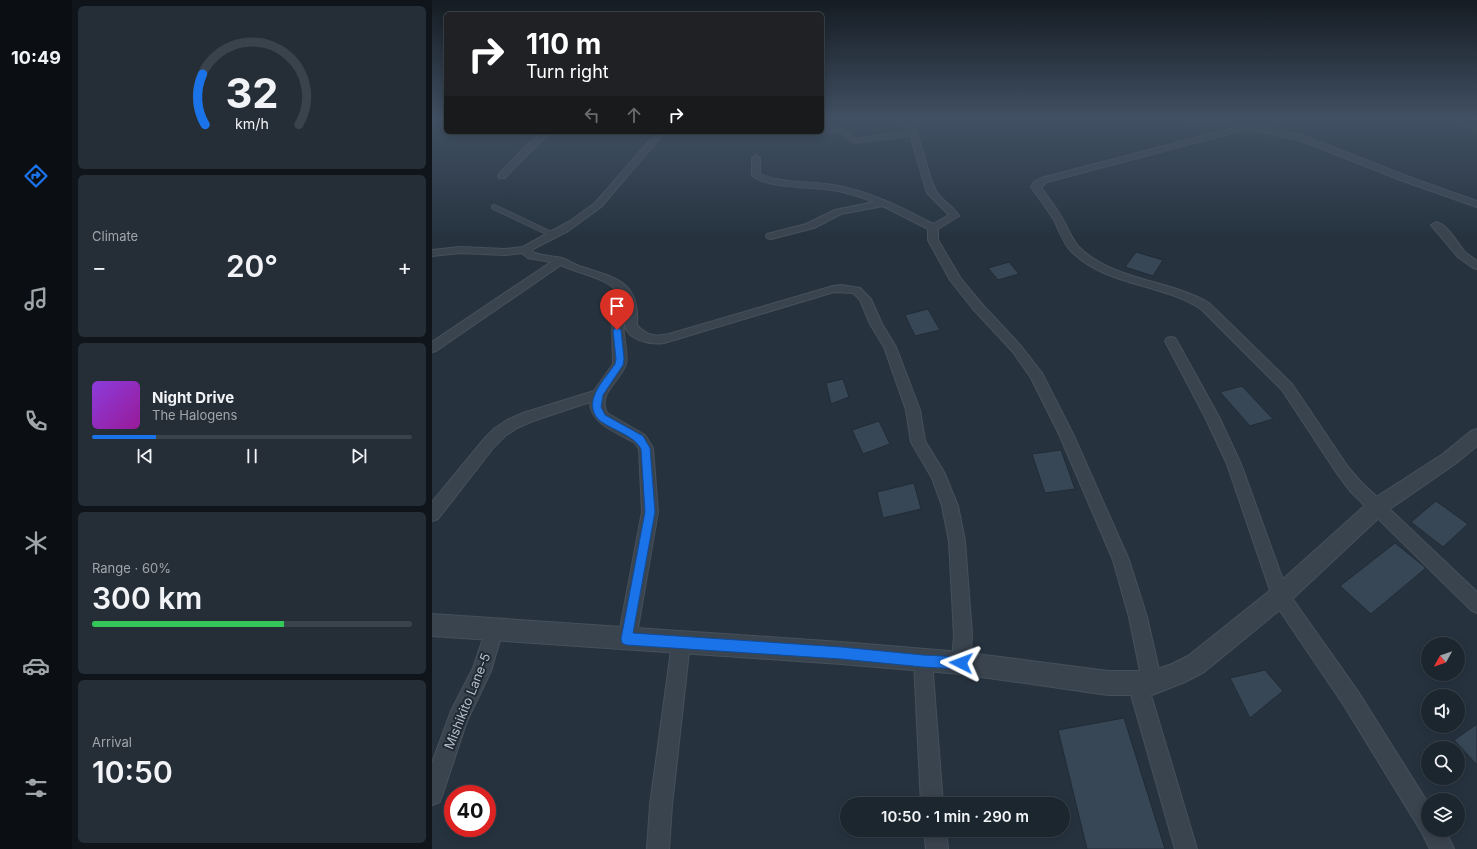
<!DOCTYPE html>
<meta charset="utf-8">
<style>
body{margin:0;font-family:Inter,sans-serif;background:#252e37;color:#f1f3f6;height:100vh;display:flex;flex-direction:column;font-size:15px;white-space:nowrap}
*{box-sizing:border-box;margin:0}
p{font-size:13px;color:#a0a5aa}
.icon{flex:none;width:22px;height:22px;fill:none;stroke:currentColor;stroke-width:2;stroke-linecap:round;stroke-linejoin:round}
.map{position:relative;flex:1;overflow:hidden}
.details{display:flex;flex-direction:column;gap:6px;padding:6px;background:#0f151a;width:360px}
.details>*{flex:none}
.top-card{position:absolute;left:12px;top:12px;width:380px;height:122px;border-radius:6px;box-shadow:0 2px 10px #0003,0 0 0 1px #3a434b;background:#202124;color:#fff;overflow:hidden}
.needle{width:26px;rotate:230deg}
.controls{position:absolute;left:989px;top:637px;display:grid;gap:8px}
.controls a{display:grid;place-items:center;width:44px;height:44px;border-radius:50%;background:#1c262f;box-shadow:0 2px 10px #0003,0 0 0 1px #3a434b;font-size:20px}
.speed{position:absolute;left:12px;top:785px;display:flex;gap:8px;font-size:20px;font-weight:700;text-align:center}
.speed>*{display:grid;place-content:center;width:52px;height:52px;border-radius:50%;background:#1c262f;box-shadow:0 2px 10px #0003,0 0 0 1px #3a434b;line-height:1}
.speed .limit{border:6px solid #d22;background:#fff;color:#111}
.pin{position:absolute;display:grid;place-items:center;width:34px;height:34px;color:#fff;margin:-41px -17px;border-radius:50% 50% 50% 0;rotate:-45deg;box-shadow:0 0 4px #0007}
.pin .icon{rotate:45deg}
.me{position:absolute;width:44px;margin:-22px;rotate:273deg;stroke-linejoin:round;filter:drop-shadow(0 0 3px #0008)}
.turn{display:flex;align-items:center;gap:14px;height:84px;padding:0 16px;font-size:18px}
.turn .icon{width:52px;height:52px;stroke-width:2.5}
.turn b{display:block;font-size:28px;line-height:34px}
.lanes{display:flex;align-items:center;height:38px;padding:0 16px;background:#0003;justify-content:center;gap:20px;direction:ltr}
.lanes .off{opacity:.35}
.big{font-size:30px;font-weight:600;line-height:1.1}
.details .tile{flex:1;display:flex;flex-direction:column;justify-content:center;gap:6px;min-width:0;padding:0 14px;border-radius:6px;background:#252e37}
.details .dial{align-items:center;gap:0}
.dial svg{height:104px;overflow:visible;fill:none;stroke:#3a434b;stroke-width:7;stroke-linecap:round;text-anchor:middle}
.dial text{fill:#f1f3f6;stroke:none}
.song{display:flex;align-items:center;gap:12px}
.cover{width:48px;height:48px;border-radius:6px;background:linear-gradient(135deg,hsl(270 70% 55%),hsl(300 70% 35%))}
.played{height:4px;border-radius:2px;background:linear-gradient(90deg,#1a73e8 20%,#3a434b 20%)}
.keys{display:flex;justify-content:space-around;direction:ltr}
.heat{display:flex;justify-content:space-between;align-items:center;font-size:22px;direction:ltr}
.charge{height:6px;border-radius:3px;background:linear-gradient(90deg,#34c759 60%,#3a434b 0)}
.trip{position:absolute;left:408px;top:797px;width:230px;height:40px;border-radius:20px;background:#1c262f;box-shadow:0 2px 10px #0003,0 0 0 1px #3a434b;font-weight:600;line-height:40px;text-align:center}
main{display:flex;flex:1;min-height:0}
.tab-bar{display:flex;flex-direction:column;width:72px;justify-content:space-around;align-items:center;background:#0b0f13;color:#a0a5aa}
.tab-bar .icon{width:28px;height:28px}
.tab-bar .active{color:#1a73e8}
.tab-bar b{font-size:18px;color:#f1f3f6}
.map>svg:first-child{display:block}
.green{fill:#283f40}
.building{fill:#384755;stroke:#212b36}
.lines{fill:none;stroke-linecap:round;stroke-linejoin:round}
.service-far1-casing{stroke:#46505b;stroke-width:6}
.service-casing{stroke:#46505b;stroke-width:8}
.minor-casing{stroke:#46505b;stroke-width:2}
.tertiary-casing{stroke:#46505b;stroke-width:2}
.service-far1{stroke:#3a444f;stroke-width:4.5}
.service{stroke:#3a444f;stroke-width:6}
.minor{fill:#3a444f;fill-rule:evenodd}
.tertiary{fill:#3a444f;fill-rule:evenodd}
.route{fill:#1a73e8;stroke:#114b97}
.labels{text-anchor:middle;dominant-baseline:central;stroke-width:4;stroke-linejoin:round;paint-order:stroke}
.near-street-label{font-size:13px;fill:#b6bfc9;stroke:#1f2934}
</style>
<main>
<nav class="tab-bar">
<b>10:49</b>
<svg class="icon active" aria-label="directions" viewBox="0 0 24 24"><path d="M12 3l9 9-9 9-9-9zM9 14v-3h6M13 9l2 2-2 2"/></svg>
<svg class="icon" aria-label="music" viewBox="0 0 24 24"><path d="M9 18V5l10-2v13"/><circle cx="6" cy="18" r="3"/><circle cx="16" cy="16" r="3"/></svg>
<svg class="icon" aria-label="phone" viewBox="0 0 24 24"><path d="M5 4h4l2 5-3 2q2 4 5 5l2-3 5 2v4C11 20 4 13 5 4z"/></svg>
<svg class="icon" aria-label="climate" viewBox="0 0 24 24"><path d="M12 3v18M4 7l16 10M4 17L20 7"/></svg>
<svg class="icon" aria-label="car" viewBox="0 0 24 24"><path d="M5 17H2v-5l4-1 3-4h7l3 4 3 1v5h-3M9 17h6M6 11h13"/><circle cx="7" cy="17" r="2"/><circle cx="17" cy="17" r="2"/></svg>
<svg class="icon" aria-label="filters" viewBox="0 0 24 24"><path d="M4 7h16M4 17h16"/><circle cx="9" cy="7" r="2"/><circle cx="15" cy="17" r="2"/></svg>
</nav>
<section class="details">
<div class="tile dial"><svg viewBox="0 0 100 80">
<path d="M14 69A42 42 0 1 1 86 69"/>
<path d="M14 69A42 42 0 0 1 12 30" stroke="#1a73e8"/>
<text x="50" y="56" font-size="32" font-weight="700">32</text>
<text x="50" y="72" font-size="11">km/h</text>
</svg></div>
<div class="tile"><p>Climate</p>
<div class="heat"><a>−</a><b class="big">20°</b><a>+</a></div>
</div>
<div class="tile">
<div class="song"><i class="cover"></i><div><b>Night Drive</b><p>The Halogens</p></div></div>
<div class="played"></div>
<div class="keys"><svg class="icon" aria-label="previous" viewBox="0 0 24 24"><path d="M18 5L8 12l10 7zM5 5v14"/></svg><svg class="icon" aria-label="pause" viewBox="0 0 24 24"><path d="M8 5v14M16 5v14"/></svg><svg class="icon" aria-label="next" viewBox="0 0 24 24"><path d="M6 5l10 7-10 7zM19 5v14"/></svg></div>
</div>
<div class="tile"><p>Range · 60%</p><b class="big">300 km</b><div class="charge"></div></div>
<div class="tile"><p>Arrival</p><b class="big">10:50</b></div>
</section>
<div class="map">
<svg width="1045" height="849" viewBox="0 0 1045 849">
<rect width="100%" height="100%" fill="#26333f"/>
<polygon class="green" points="709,118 849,118 860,127 860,134 847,135 736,125"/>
<g class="building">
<polygon points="704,252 731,260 721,276 693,267"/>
<polygon points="577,262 587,274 566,280 556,268"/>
<polygon points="496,309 508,330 483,336 473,315"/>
<polygon points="411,379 417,397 399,404 394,383"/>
<polygon points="810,386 841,419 818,426 788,392"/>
<polygon points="447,421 458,444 431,454 420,430"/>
<polygon points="629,450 643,489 613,493 600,454"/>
<polygon points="482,483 489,509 451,518 445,492"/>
<polygon points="1004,501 1036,524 1011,547 979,522"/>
<polygon points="963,543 994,568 939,614 908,586"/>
<polygon points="833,670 851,691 818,718 798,678"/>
<polygon points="692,718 733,849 655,849 626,730"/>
<polygon points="1045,724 1045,765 1022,740"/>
</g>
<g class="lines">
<defs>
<g id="service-far1">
<polyline points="1018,118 1041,127"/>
<polyline points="390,129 408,130 423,141 481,133"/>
<polyline points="62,207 121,235"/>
</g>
<polyline id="service" points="119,234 121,235"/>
<g id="minor">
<path d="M468 118H476C492 140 492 167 504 191 509 201 521 205 527 216L506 229V240L529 279 549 303 589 346 610 373 641 434 697 560 715 617 730 683 727 690 720 693 718 692 765 849H743L696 684 699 677 706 674 709 676 697 617 681 560 627 434 599 378 581 352 541 309 518 280 496 240V229L451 206 409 214 382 228 339 239 335 238 334 236 335 234 374 224 403 210 442 202C429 197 415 192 400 190 381 187 332 188 320 175V158L324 155 328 158V174C350 184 378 181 401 185 437 191 469 207 501 224L517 215 495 193 478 135Z"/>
<path d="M775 118H788L872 136 977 177 1045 201V207L971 181 867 140 815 129 615 182 609 187C616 198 625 208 631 220 636 228 640 239 646 246 678 280 739 280 777 303L860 384 916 467 928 481 1045 592V613L1039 610 918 491 906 475 850 390 769 309C729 283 672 286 638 250 631 242 627 230 622 220 615 209 607 198 599 187L602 182 609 178 806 127 776 120Z"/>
<polygon points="1042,119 1045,119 1045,131 1035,125"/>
<polygon points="111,132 120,132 103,147 73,178 67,178 66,176 67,174 97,143"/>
<path d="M225 132H233L169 207 136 231 101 249 100 252C110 256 120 256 130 258 136 260 141 264 147 266 183 278 208 280 205 325 214 336 224 337 237 334L401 286 409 285 428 288 439 299 450 324 464 347 488 410 493 441 512 472 526 506 533 541 540 635 538 663 536 670 529 672 522 670 520 663 522 635 517 541 510 506 500 478 479 442 474 410 452 347 438 324 428 300 421 293 402 292 232 343C219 345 192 340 193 322L192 324C190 337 197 352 194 364 188 382 165 393 175 413L213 435 221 448 226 512 204 639 201 645 195 648 189 645 186 639 210 512 207 449 203 443C187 433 158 424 158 402L101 421 85 428 73 436 62 447 6 519 0 521V502L52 439 63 428 75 420 91 413 162 391 181 364 180 323 193 308C188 277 152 277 129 265L4 351 0 352V342L119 262 96 258 90 253 73 255 28 253 0 256V250L28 247 73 249 91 247 138 221 163 203Z"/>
<path d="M1004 222C1016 225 1025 242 1032 251 1036 255 1041 258 1045 261V269L1041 268 1026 257 999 225Z"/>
<polygon points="739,337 743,338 745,341 787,417 809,464 855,591 925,690 996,803 996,830 1013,830 1022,849 998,849 989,831 911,704 842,602 795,464 773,417 733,341 735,338"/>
<polygon points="62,621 68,624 71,630 59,671 35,721 8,802 0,805 0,763 19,711 41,668 56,624"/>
<polygon points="249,634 256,636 258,643 240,805 237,849 215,849 218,805 240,643 242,636"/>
<polygon points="491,652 498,654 500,661 511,804 489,804 482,661 484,654"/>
<polygon points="492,830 514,830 516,849 494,849"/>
</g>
<polygon id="tertiary" points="1045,429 1045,446 1023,464 952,513 856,603 772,672 753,682 720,695 676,695 529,674 409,664 0,636 0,614 409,642 529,652 676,671 720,671 740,664 756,656 840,589 938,501 1011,454 1039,431"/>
</defs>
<use href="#service-far1" class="service-far1-casing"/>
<use href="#service" class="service-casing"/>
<use href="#minor" class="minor-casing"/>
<use href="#tertiary" class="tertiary-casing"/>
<use href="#service-far1" class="service-far1"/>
<use href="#service" class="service"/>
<use href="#minor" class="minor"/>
<use href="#tertiary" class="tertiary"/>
</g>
<linearGradient id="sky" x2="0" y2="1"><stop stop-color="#151c23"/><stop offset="0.5" stop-color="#415063"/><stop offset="1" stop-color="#415063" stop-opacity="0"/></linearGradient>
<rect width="1045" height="237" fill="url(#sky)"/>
<path class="route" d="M185 327 189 330 192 359 191 365 171 395 169 407 173 415 211 436 218 448 223 512 201 633 409 647 491 655 529 657 534 659 536 663 534 667 529 669 491 667 409 659 194 645 190 643 189 639 213 512 209 449C204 440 197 437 188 432 181 428 171 424 166 419 150 401 173 379 183 364L184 359 181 330Z"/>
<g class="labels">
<g class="near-street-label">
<text transform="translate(35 701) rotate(-68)">Mishikito Lane-5</text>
</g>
</g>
</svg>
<div class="controls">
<a><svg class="needle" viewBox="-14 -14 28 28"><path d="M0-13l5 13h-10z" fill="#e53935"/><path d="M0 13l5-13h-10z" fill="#a0a5aa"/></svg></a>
<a><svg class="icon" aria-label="sound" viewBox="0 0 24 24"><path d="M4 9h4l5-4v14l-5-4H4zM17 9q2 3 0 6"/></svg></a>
<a><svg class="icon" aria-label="search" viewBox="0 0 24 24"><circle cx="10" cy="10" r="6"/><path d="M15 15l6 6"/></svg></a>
<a><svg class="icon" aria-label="layers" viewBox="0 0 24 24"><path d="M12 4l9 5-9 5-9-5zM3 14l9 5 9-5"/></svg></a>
</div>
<div class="speed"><div class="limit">40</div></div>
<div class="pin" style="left:185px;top:330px;background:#d93025"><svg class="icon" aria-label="arrive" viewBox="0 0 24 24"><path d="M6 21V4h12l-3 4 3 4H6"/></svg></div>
<svg class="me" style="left:529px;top:663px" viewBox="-20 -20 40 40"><path d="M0-17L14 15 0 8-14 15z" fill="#1a73e8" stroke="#fff" stroke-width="4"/></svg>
<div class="trip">10:50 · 1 min · 290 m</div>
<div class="top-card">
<div class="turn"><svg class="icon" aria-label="right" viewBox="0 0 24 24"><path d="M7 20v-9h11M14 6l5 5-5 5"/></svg><div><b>110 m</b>Turn right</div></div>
<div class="lanes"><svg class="icon off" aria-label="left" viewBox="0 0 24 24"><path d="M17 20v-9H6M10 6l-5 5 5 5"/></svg><svg class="icon off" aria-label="ahead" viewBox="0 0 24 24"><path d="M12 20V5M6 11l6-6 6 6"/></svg><svg class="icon" aria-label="right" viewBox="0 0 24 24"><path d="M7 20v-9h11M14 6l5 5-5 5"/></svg></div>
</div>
</div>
</main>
